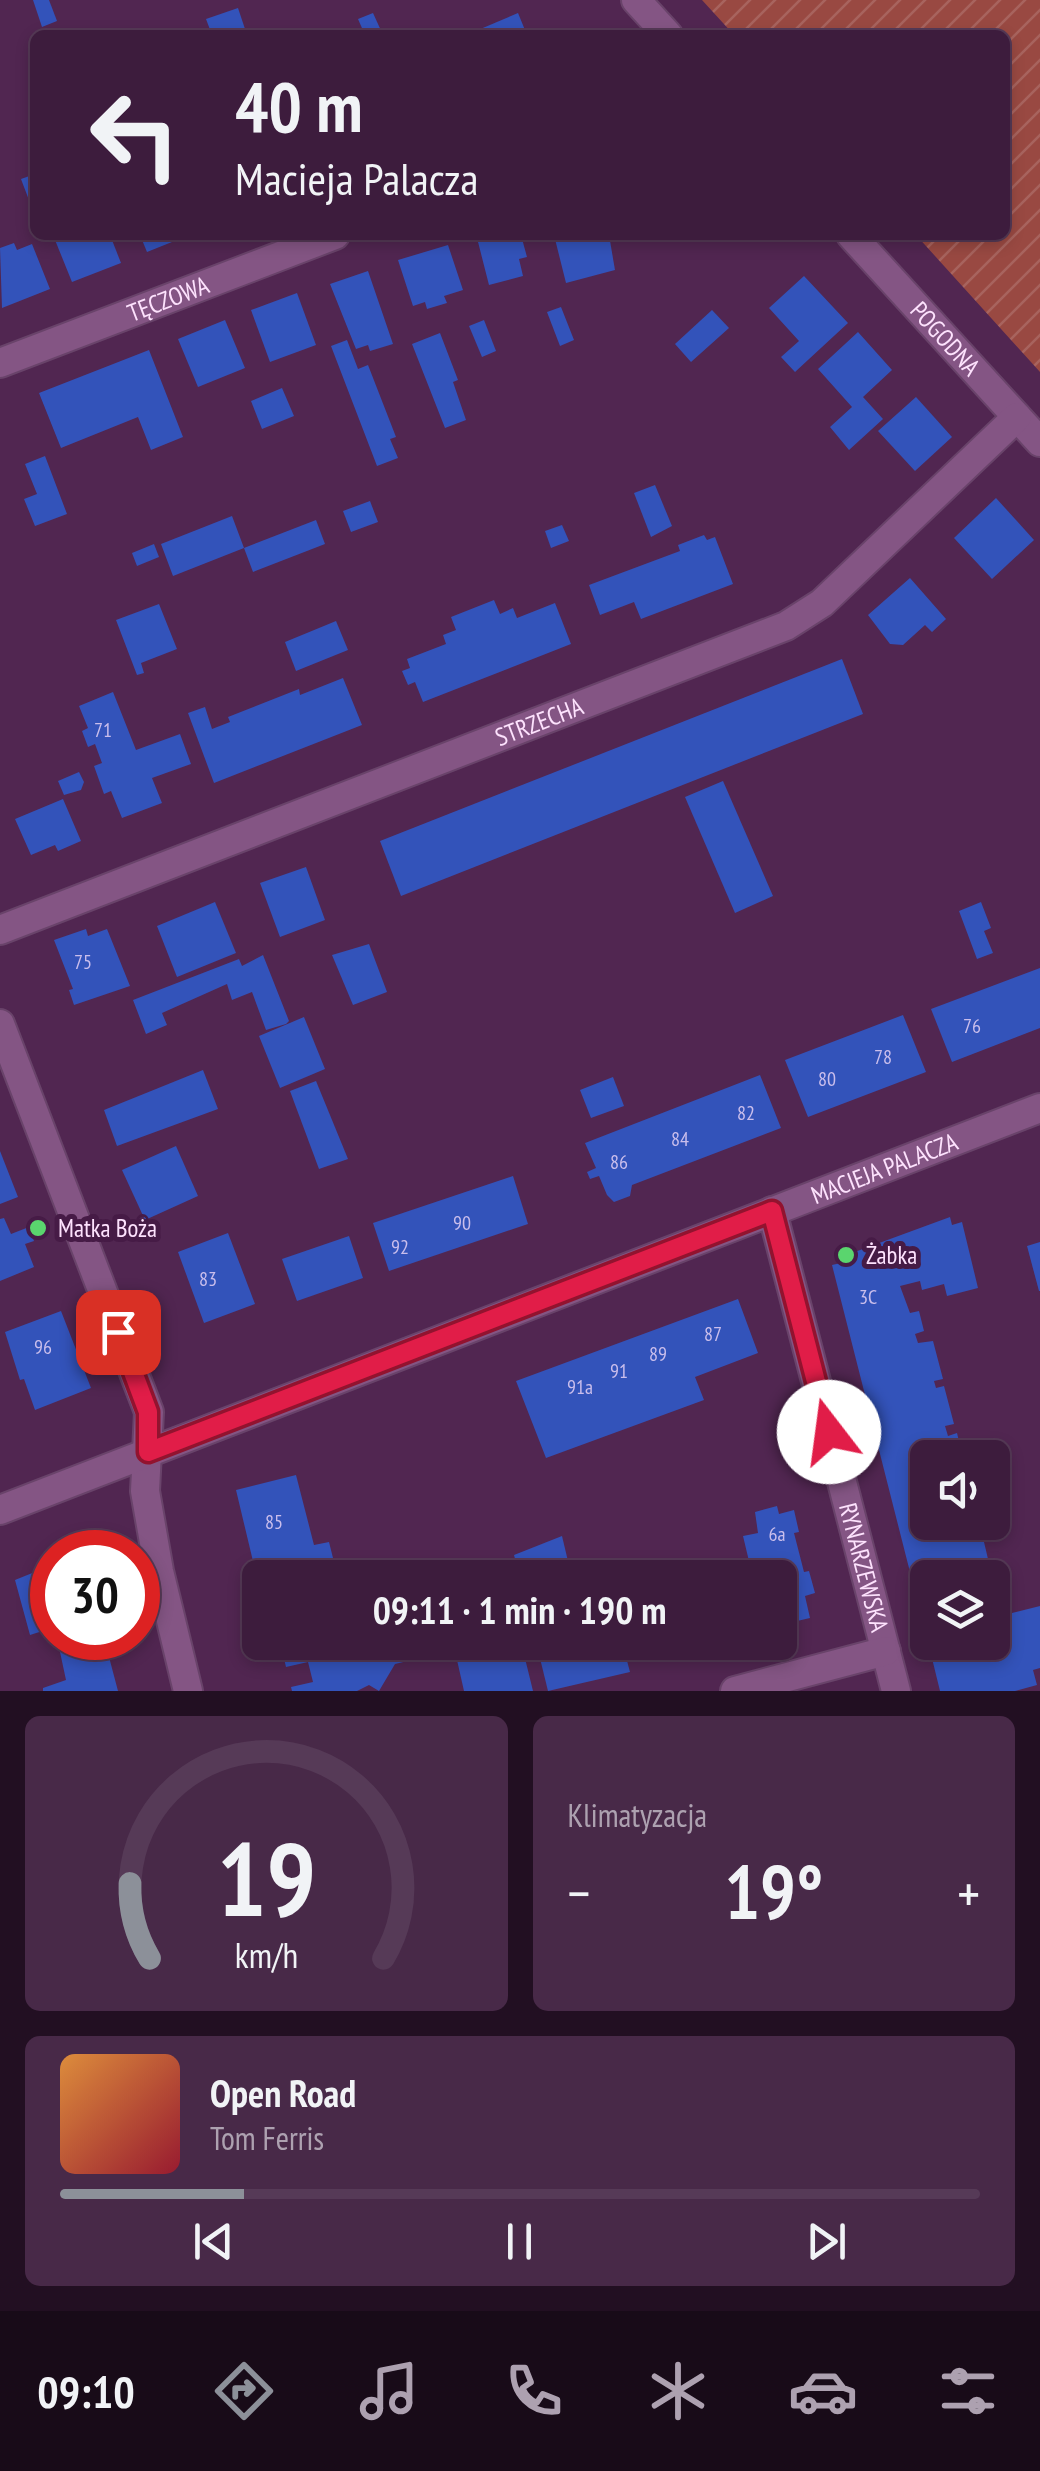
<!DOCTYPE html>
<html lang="pl">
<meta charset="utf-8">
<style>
body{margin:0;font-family:"PT Sans Narrow",sans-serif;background:#482948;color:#f1f3f6;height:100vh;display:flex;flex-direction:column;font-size:38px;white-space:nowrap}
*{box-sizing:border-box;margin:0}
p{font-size:32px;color:#ada1b0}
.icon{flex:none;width:55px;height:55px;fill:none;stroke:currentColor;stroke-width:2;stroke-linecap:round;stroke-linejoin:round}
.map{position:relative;height:1691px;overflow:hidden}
.sheet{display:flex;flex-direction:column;gap:25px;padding:25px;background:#220f22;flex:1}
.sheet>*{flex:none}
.guide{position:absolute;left:30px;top:30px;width:980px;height:210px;border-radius:15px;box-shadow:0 5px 15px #0003,0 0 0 2px #563a57;background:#3d1c3d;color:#f1f3f6;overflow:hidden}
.fabs{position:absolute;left:910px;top:1440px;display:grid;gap:20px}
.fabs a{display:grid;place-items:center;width:100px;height:100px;border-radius:15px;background:#3d1c3d;box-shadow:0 5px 15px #0003,0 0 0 2px #563a57;font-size:50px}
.speed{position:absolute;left:30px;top:1530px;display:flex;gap:20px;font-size:50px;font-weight:700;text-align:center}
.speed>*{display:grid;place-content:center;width:130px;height:130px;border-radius:50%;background:#3d1c3d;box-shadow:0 5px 15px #0003,0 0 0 2px #563a57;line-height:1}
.speed .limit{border:15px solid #d22;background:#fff;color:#111}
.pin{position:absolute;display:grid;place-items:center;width:85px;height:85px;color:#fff;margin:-42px;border-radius:20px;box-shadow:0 5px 15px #0006}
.me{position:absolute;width:110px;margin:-55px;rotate:345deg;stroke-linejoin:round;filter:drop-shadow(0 0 8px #0008)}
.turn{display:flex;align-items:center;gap:35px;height:210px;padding:0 40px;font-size:45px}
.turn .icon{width:130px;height:130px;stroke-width:2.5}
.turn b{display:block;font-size:70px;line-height:85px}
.big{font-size:75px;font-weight:600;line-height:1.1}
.sheet .card{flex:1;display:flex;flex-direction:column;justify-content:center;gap:15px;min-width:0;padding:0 35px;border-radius:15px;background:#482948}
.sheet .dial{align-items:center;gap:0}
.dial svg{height:260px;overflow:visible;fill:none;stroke:#563a57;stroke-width:7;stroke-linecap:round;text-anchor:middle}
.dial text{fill:#f1f3f6;stroke:none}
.song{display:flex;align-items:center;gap:30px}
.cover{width:120px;height:120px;border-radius:15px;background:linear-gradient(135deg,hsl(30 70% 55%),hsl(350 70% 35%))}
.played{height:10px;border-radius:5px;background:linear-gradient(90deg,#8c9099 20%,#563a57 20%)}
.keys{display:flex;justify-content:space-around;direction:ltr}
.heat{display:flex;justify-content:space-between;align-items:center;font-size:55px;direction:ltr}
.sheet .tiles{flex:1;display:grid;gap:25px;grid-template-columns:1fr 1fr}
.card:last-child{grid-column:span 2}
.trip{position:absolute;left:242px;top:1560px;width:555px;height:100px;border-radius:15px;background:#3d1c3d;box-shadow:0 5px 15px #0003,0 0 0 2px #563a57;font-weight:600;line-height:100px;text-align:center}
.menu{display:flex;height:160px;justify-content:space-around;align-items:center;background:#180b18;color:#ada1b0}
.menu .icon{width:70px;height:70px}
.menu .selected{color:#8c9099}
.menu b{font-size:45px;color:#f1f3f6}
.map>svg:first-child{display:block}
.garden{fill:url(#garden-furrows)}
.building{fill:#3353ba}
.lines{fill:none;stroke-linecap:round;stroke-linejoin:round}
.street-casing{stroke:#69436a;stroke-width:32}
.street{stroke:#845584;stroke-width:28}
.route-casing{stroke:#92132f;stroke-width:25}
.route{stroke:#e11d48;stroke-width:18}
.poi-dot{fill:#5ad56e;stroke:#461b46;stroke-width:4}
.labels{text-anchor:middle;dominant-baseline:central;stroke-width:10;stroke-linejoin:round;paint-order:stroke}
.number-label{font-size:20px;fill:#cabeec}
.street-label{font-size:25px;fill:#fde2fd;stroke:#461b46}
.poi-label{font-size:25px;fill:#fde2fd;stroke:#461b46;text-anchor:start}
</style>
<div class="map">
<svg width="1040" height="1691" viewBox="0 0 1040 1691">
<defs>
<pattern id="garden-furrows" width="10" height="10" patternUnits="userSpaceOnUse" patternTransform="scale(2.5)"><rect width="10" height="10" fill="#994942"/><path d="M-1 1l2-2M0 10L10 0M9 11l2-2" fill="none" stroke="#a8635e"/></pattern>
</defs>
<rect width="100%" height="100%" fill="#512651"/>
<polygon class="garden" points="702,0 1040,0 1040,372 916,235 1005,235 1005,35 734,35"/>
<g class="building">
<polygon points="33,0 49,0 57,21 42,27"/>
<polygon points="238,8 247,35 212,35 206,19"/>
<polygon points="373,13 383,35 365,35 358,19"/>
<polygon points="518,13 527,35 481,35 478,30"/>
<polygon points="35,174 35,216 21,179"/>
<polygon points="53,235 110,235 121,263 72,282"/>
<polygon points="140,235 181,235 182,238 147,252"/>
<polygon points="487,235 521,235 527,257 519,259 523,276 489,285 477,238"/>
<polygon points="554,235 609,235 615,270 566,283"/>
<polygon points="14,243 17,250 32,244 50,289 2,308 0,248"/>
<polygon points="448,245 463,290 444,296 447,303 427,309 425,302 413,306 398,260"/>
<polygon points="368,271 393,344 370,351 368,345 356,349 330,284"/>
<polygon points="804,276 848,323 795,372 781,357 799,341 769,308"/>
<polygon points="297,293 316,345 270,362 251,310"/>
<polygon points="561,307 574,340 560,346 547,312"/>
<polygon points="712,310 729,328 691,362 675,344"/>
<polygon points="225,320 245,368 198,387 178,339"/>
<polygon points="484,320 496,351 482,357 469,326"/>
<polygon points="858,332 892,370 863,397 883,419 849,450 830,427 852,407 818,369"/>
<polygon points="440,333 458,380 453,382 466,420 445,428 412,344"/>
<polygon points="347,340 358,369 368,365 396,437 390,439 398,458 377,466 331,346"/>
<polygon points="149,350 183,437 151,450 138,417 61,448 39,393"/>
<polygon points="282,388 294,416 262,429 251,401"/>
<polygon points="916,397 952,437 915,471 878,431"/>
<polygon points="45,456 67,514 35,526 24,499 37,494 25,464"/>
<polygon points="655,485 672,526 651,537 634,493"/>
<polygon points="996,498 1034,540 992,579 954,538"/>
<polygon points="370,501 378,522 351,532 343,511"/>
<polygon points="232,516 244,548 173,576 161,544"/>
<polygon points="316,520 325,544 253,572 244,548"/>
<polygon points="562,525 569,541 551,548 545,531"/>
<polygon points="704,535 707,540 715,537 733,584 641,619 634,602 600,615 589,585 680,551 678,545"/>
<polygon points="154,544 159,557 137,566 132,553"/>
<polygon points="910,578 946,619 932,632 925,625 903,645 890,644 868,615"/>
<polygon points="494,600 500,614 513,608 517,618 555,603 571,644 423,702 415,682 408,685 402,671 410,668 407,659 446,644 443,635 456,630 451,617"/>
<polygon points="159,604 177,649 141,663 144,673 137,675 116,620"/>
<polygon points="336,621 348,650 296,671 285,642"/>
<polygon points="842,659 863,714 401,896 380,841"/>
<polygon points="343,678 362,725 214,783 188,713 205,707 212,729 230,722 228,717 299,689 300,695"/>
<polygon points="113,692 136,750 180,734 191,764 152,778 162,803 122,818 111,791 104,794 94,766 102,763 95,744 88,747 82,731 88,728 79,706"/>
<polygon points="79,772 84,782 81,790 64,795 58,781"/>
<polygon points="723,781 773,896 735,913 685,797"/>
<polygon points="63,799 81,841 58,851 55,845 31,855 15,819"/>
<polygon points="306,867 325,920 280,937 260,883"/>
<polygon points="215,902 236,953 177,977 157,926"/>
<polygon points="981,902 991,928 984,931 993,953 977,959 959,911"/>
<polygon points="86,929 88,936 107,929 130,986 74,1005 69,990 73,989 54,940"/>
<polygon points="369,944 387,992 353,1005 332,955"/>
<polygon points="263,955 289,1021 286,1024 266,1030 252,992 232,1000 227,984 162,1013 167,1025 146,1034 133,1000 239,959 242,966"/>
<polygon points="1040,968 1040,1028 952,1062 931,1009"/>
<polygon points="903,1015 926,1072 808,1117 785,1060"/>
<polygon points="304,1017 325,1069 280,1088 259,1036"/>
<polygon points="203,1070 218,1109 117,1146 104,1110"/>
<polygon points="760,1075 781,1128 632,1185 630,1196 614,1202 607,1195 599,1176 590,1179 587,1172 596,1168 585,1143"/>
<polygon points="613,1077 624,1106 591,1118 580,1090"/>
<polygon points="316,1081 348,1159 319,1169 290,1091"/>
<polygon points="176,1146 198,1196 145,1220 122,1170"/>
<polygon points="0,1151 18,1197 0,1204"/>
<polygon points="513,1176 528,1224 389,1271 373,1223"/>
<polygon points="950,1217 952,1225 962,1222 978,1288 947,1296 944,1284 922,1290 920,1281 900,1286 910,1313 919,1311 924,1331 915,1334 918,1343 933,1341 943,1379 934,1381 936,1388 944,1386 954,1424 945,1426 948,1436 957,1433 963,1458 928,1458 928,1522 970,1522 971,1527 980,1525 988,1559 980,1561 982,1570 991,1567 994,1578 928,1578 926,1635 832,1265 854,1260 852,1253"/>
<polygon points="4,1218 11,1234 29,1227 34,1241 25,1244 34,1267 0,1281 0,1219"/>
<polygon points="228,1233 255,1304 204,1323 178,1252"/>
<polygon points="349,1236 363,1278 297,1301 282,1259"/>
<polygon points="1040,1242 1040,1291 1039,1291 1027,1246"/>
<polygon points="738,1299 758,1353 695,1377 704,1400 546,1458 516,1381"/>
<polygon points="61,1311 91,1388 35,1410 24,1379 20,1380 5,1332"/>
<polygon points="296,1475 314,1545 329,1542 338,1578 257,1578 236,1490"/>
<polygon points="777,1506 779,1514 794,1510 799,1532 794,1533 804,1572 809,1571 815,1593 805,1596 810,1618 780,1625 780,1578 753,1578 743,1536 758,1533 755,1512"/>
<polygon points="562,1536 572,1578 520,1578 514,1555"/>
<polygon points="52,1565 52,1628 30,1635 15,1580"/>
<polygon points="1040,1606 1040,1668 1033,1670 1037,1685 1015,1691 940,1691 928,1642 992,1642 992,1617 997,1616 1000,1628 1010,1625 1008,1614"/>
<polygon points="57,1638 104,1638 118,1691 43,1691 43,1688 66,1680"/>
<polygon points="280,1642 416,1642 420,1658 395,1664 379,1691 369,1685 357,1691 292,1691 291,1687 313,1682 308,1662 286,1667"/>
<polygon points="489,1642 521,1642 533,1691 464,1691 457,1660 492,1652"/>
<polygon points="536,1642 622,1642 630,1672 548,1691"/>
</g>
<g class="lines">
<defs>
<g id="street">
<polyline points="636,0 668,35"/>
<path id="s1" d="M851 235 1040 442"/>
<path id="s2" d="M0 363 335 235"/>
<path id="s3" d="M0 930 786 626 822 603 1017 417"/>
<polyline points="0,1024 149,1412 145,1491 159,1571 188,1691"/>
<path id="s4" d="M772 1211 896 1691"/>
<path id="s5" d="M0 1510 1040 1108"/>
<polyline points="735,1691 886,1651"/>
</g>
</defs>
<use href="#street" class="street-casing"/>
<use href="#street" class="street"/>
</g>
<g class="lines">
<defs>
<polyline id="route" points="118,1332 148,1412 148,1452 772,1211 829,1432"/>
</defs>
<use href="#route" class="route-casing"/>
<use href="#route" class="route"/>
</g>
<g class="poi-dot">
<circle cx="38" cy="1228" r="10"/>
<circle cx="846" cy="1255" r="10"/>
</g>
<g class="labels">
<g class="number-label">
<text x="103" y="730">71</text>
<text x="83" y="962">75</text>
<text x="972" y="1026">76</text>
<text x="883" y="1057">78</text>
<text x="827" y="1079">80</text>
<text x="746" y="1113">82</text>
<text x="680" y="1139">84</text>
<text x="619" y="1162">86</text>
<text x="462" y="1223">90</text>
<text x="400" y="1247">92</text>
<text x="208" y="1279">83</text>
<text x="868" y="1297">3C</text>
<text x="713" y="1334">87</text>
<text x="43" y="1347">96</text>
<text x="658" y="1354">89</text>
<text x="619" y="1371">91</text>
<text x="580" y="1387">91a</text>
<text x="274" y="1522">85</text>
<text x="777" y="1534">6a</text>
</g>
<g class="street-label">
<text stroke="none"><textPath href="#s2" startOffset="180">TĘCZOWA</textPath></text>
<text stroke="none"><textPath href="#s1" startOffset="140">POGODNA</textPath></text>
<text stroke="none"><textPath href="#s3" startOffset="578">STRZECHA</textPath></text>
<text stroke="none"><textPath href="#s5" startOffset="948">MACIEJA PALACZA</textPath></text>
<text stroke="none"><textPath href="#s4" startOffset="368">RYNARZEWSKA</textPath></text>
</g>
<g class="poi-label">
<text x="58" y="1228">Matka Boża</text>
<text x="866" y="1255">Żabka</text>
</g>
</g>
</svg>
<div class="fabs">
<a><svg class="icon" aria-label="sound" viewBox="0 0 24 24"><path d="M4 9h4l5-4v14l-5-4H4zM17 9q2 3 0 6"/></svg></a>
<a><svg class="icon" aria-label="layers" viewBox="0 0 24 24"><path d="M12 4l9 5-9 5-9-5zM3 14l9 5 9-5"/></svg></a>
</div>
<div class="speed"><div class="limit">30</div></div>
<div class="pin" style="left:118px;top:1332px;background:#d93025"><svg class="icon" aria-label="arrive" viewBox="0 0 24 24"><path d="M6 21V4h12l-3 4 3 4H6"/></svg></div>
<svg class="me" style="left:829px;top:1432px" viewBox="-20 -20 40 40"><circle r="19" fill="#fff"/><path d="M0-13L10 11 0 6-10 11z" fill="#e11d48"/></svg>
<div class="trip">09:11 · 1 min · 190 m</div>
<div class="guide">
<div class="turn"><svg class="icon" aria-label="left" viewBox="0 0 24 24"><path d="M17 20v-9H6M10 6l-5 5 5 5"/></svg><div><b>40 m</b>Macieja Palacza</div></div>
</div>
</div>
<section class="sheet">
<div class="tiles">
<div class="card dial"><svg viewBox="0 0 100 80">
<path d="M14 69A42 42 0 1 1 86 69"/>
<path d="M14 69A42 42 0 0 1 8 46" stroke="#8c9099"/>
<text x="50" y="56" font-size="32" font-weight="700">19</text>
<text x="50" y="72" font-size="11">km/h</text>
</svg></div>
<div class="card"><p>Klimatyzacja</p>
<div class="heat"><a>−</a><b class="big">19°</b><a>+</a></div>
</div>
<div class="card">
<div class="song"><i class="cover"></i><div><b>Open Road</b><p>Tom Ferris</p></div></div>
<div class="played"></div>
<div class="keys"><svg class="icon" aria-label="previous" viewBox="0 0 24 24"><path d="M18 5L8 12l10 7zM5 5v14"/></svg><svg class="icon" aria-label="pause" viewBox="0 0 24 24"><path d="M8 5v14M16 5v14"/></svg><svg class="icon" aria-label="next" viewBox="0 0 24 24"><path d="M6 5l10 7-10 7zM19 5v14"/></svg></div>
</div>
</div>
</section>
<nav class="menu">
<b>09:10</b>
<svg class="icon selected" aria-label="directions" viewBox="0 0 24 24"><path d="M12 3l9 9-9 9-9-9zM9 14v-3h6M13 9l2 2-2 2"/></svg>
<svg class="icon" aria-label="music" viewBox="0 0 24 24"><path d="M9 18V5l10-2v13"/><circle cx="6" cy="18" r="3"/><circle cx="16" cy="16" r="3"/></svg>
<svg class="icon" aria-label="phone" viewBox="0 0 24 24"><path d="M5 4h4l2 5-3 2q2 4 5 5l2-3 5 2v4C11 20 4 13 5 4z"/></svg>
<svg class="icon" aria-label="climate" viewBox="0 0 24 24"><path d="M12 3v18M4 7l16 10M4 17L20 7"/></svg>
<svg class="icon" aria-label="car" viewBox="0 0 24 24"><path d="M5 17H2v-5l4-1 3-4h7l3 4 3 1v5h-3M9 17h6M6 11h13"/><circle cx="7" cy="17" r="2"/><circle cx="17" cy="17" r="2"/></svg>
<svg class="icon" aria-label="filters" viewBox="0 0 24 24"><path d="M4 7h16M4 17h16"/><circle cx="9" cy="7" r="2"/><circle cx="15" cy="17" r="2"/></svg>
</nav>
